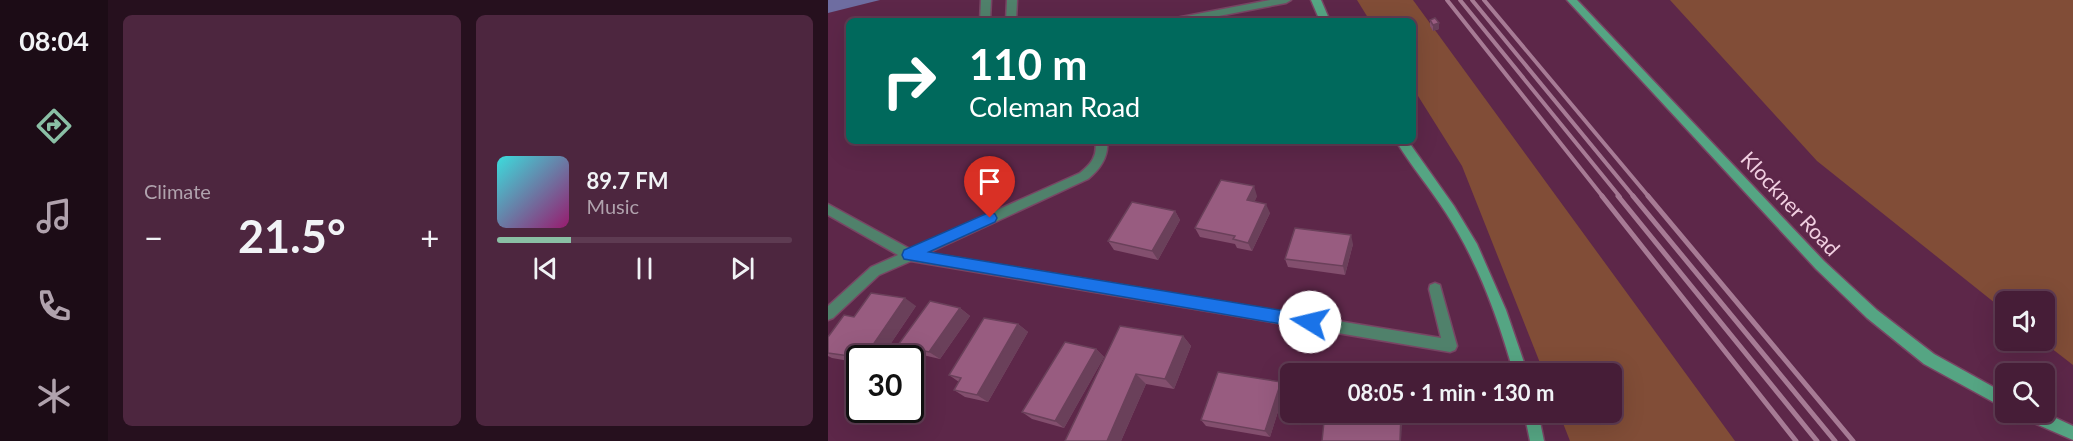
<!DOCTYPE html>
<meta charset="utf-8">
<style>
body{margin:0;font-family:Lato,sans-serif;background:#4d263f;color:#f1f3f6;height:100vh;display:flex;flex-direction:column;font-size:22px;white-space:nowrap}
*{box-sizing:border-box;margin:0}
p{font-size:20px;color:#b0a2ad}
.icon{flex:none;width:33px;height:33px;fill:none;stroke:currentColor;stroke-width:2;stroke-linecap:round;stroke-linejoin:round}
.map{position:relative;flex:1;overflow:hidden}
.sheet{display:flex;flex-direction:column;gap:15px;padding:15px;background:#26101e;width:720px}
.sheet>*{flex:none}
.banner{position:absolute;left:18px;top:18px;width:570px;height:126px;border-radius:9px;box-shadow:0 6px 24px #0002,0 0 0 2px #5e3b52;background:#00695c;color:#fff;overflow:hidden}
.buttons{position:absolute;left:1167px;top:291px;display:grid;gap:12px}
.buttons a{display:grid;place-items:center;width:60px;height:60px;border-radius:9px;background:#461d37;box-shadow:0 6px 24px #0002,0 0 0 2px #5e3b52;font-size:30px}
.speed{position:absolute;left:18px;top:345px;display:flex;gap:12px;font-size:30px;font-weight:700;text-align:center}
.speed>*{display:grid;place-content:center;width:78px;height:78px;border-radius:50%;background:#461d37;box-shadow:0 6px 24px #0002,0 0 0 2px #5e3b52;line-height:1}
.speed .limit{border:3px solid #111;border-radius:9px;background:#fff;color:#111}
.pin{position:absolute;display:grid;place-items:center;width:51px;height:51px;color:#fff;margin:-62px -26px;border-radius:50% 50% 50% 0;rotate:-45deg;box-shadow:0 0 6px #0007}
.pin .icon{rotate:45deg}
.me{position:absolute;width:66px;margin:-33px;rotate:279deg;stroke-linejoin:round;filter:drop-shadow(0 0 4px #0008)}
.turn{display:flex;align-items:center;gap:21px;height:126px;padding:0 24px;font-size:27px}
.turn .icon{width:78px;height:78px;stroke-width:2.5}
.turn b{display:block;font-size:42px;line-height:51px}
.big{font-size:45px;font-weight:700;line-height:1.1}
.sheet .tile{flex:1;display:flex;flex-direction:column;justify-content:center;gap:9px;min-width:0;padding:0 21px;border-radius:9px;background:#4d263f}
.song{display:flex;align-items:center;gap:18px}
.cover{width:72px;height:72px;border-radius:9px;background:linear-gradient(135deg,hsl(180 70% 55%),hsl(320 70% 35%))}
.played{height:6px;border-radius:3px;background:linear-gradient(90deg,#8abfa5 25%,#5e3b52 25%)}
.keys{display:flex;justify-content:space-around;direction:ltr}
.heat{display:flex;justify-content:space-between;align-items:center;font-size:33px;direction:ltr}
.sheet .tiles{flex:1;display:grid;gap:15px;grid-template-columns:repeat(2,1fr)}
.trip{position:absolute;left:452px;top:363px;width:342px;height:60px;border-radius:9px;background:#461d37;box-shadow:0 6px 24px #0002,0 0 0 2px #5e3b52;font-weight:700;line-height:60px;text-align:center}
main{display:flex;flex:1;min-height:0}
.tab-bar{display:flex;flex-direction:column;width:108px;justify-content:space-around;align-items:center;background:#1c0c16;color:#b0a2ad}
.tab-bar .icon{width:42px;height:42px}
.tab-bar .current{color:#8abfa5}
.tab-bar b{font-size:27px;color:#f1f3f6}
.map>svg:first-child{display:block}
.green{fill:#814d37}
.water{fill:#6e6da1}
.lines{fill:none;stroke-linecap:round;stroke-linejoin:round}
.street-casing{stroke:#784564;stroke-width:3}
.secondary-casing{stroke:#784564;stroke-width:3}
.street{fill:#50816b;fill-rule:evenodd}
.secondary{fill:#55a583;fill-rule:evenodd}
.rail-far1{stroke:#a77b95;stroke-width:4}
.rail{stroke:#a77b95;stroke-width:5}
.wall{fill:#834f6e}
.shaded-wall{fill:#6a405a}
.building{fill:#985c80;stroke:#6a405a;stroke-width:1.5}
.route{fill:#1a73e8;stroke:#114b97;stroke-width:1.5}
.labels{text-anchor:middle;dominant-baseline:central;stroke-width:6;stroke-linejoin:round;paint-order:stroke}
.street-label{font-size:21px;fill:#f1cfe1;stroke:#5d2749}
</style>
<main>
<nav class="tab-bar">
<b>08:04</b>
<svg class="icon current" aria-label="directions" viewBox="0 0 24 24"><path d="M12 3l9 9-9 9-9-9zM9 14v-3h6M13 9l2 2-2 2"/></svg>
<svg class="icon" aria-label="music" viewBox="0 0 24 24"><path d="M9 18V5l10-2v13"/><circle cx="6" cy="18" r="3"/><circle cx="16" cy="16" r="3"/></svg>
<svg class="icon" aria-label="phone" viewBox="0 0 24 24"><path d="M5 4h4l2 5-3 2q2 4 5 5l2-3 5 2v4C11 20 4 13 5 4z"/></svg>
<svg class="icon" aria-label="climate" viewBox="0 0 24 24"><path d="M12 3v18M4 7l16 10M4 17L20 7"/></svg>
</nav>
<section class="sheet">
<div class="tiles">
<div class="tile"><p>Climate</p>
<div class="heat"><a>−</a><b class="big">21.5°</b><a>+</a></div>
</div>
<div class="tile">
<div class="song"><i class="cover"></i><div><b>89.7 FM</b><p>Music</p></div></div>
<div class="played"></div>
<div class="keys"><svg class="icon" aria-label="previous" viewBox="0 0 24 24"><path d="M18 5L8 12l10 7zM5 5v14"/></svg><svg class="icon" aria-label="pause" viewBox="0 0 24 24"><path d="M8 5v14M16 5v14"/></svg><svg class="icon" aria-label="next" viewBox="0 0 24 24"><path d="M6 5l10 7-10 7zM19 5v14"/></svg></div>
</div>
</div>
</section>
<div class="map">
<svg width="1245" height="441" viewBox="0 0 1245 441">
<rect width="100%" height="100%" fill="#5d2749"/>
<g class="green">
<polygon points="529,0 585,0 907,441 742,441 731,413 783,412 783,374 716,373 634,166 585,88 585,21 542,21"/>
<polygon points="842,0 1245,0 1245,365 1214,341 1216,340 1216,302 1178,302 1177,311 989,161"/>
</g>
<polygon class="water" points="0,0 52,0 0,13"/>
<g class="lines">
<defs>
<g id="street">
<polygon points="153,0 163,0 162,21 152,21"/>
<polygon points="179,0 189,0 188,21 178,21"/>
<polygon points="442,0 463,0 458,3 365,21 343,21 348,18"/>
<path d="M267 141H279C281 157 272 169 260 179L100 253 613 338 601 289 602 285 607 283 612 285 613 289 629 346 627 350 622 352 83 261 51 275 5 318 0 320V306L43 267 70 255 0 215V204L82 249 252 173C263 164 270 156 267 141Z"/>
</g>
<g id="secondary">
<polygon points="483,0 493,0 502,21 492,21"/>
<polygon points="739,0 749,0 996,261 1049,310 1106,354 1178,394 1178,409 1096,364 1039,318 988,269"/>
<path d="M568 141H580L626 206 649 244 678 310 700 374H686C670 318 650 262 618 213 602 188 583 166 568 141Z"/>
<polygon points="696,412 710,412 716,441 702,441"/>
<polygon points="1190,412 1215,412 1245,426 1245,440 1192,417"/>
</g>
</defs>
<use href="#street" class="street-casing"/>
<use href="#secondary" class="secondary-casing"/>
<use href="#street" class="street"/>
<use href="#secondary" class="secondary"/>
<g class="rail-far1">
<polyline points="619,0 775,197"/>
<polyline points="632,0 792,197"/>
<polyline points="644,0 806,197"/>
<polyline points="656,0 821,197"/>
</g>
<g class="rail">
<polyline points="774,196 968,441"/>
<polyline points="790,196 989,441"/>
<polyline points="805,196 1007,441"/>
<polyline points="820,196 1025,441"/>
</g>
</g>
<g class="wall">
<polygon points="602,20 611,29 605,31 602,26"/>
<polygon points="429,196 426,202 442,213 424,251 409,248 407,244 372,237 367,228"/>
<polygon points="347,211 352,220 330,260 286,250 280,241"/>
<polygon points="525,244 517,275 460,267 457,259"/>
<polygon points="88,306 53,358 32,358 32,363 4,358 0,356 0,337 26,317"/>
<polygon points="132,308 142,316 112,359 82,352 70,345"/>
<polygon points="190,324 200,332 160,402 137,397 126,390 131,382 121,375"/>
<polygon points="292,326 355,336 363,346 346,389 318,384 293,441 237,441"/>
<polygon points="268,349 276,357 236,428 204,419 194,412"/>
<polygon points="453,382 457,389 442,437 378,426 373,420"/>
</g>
<g class="shaded-wall">
<polygon points="611,23 611,29 605,31 605,25"/>
<polygon points="426,186 429,196 423,210 419,200"/>
<polygon points="438,204 442,213 424,251 420,243"/>
<polygon points="347,211 352,220 330,260 324,251"/>
<polygon points="523,235 525,244 517,275 515,266"/>
<polygon points="77,298 88,306 53,358 36,358"/>
<polygon points="132,308 142,316 112,359 101,352"/>
<polygon points="190,324 200,332 160,402 149,395"/>
<polygon points="355,336 363,346 346,389 337,379"/>
<polygon points="268,349 276,357 236,428 227,421"/>
<polygon points="308,374 318,384 293,441 279,441"/>
<polygon points="453,382 457,389 442,437 437,431"/>
<polygon points="573,412 575,412 573,441 572,441"/>
</g>
<g class="building">
<polygon points="607,18 611,23 605,25 602,20"/>
<polygon points="393,180 426,186 419,200 438,204 420,243 405,239 407,236 367,228"/>
<polygon points="304,202 347,211 324,251 280,241"/>
<polygon points="467,228 523,235 515,266 457,259"/>
<polygon points="43,293 77,298 36,358 0,353 0,337 16,315 26,317"/>
<polygon points="102,301 132,308 101,352 70,345"/>
<polygon points="156,318 190,324 149,395 126,390 133,378 121,375"/>
<polygon points="292,326 355,336 337,379 308,374 279,441 237,441"/>
<polygon points="237,342 268,349 227,421 194,412"/>
<polygon points="390,372 453,382 437,431 373,420"/>
<polygon points="497,412 573,412 572,441 494,441"/>
</g>
<polygon class="route" points="162,212 167,214 169,218 167,222 101,252 482,315 487,317 490,322 487,327 482,329 76,259 74,255 76,250"/>
<g class="labels">
<g class="street-label">
<text transform="translate(963 203) rotate(47)">Klockner Road</text>
</g>
</g>
</svg>
<div class="buttons">
<a><svg class="icon" aria-label="sound" viewBox="0 0 24 24"><path d="M4 9h4l5-4v14l-5-4H4zM17 9q2 3 0 6"/></svg></a>
<a><svg class="icon" aria-label="search" viewBox="0 0 24 24"><circle cx="10" cy="10" r="6"/><path d="M15 15l6 6"/></svg></a>
</div>
<div class="speed"><div class="limit">30</div></div>
<div class="pin" style="left:162px;top:218px;background:#d93025"><svg class="icon" aria-label="arrive" viewBox="0 0 24 24"><path d="M6 21V4h12l-3 4 3 4H6"/></svg></div>
<svg class="me" style="left:482px;top:322px" viewBox="-20 -20 40 40"><circle r="19" fill="#fff"/><path d="M0-13L10 11 0 6-10 11z" fill="#1a73e8"/></svg>
<div class="trip">08:05 · 1 min · 130 m</div>
<div class="banner">
<div class="turn"><svg class="icon" aria-label="right" viewBox="0 0 24 24"><path d="M7 20v-9h11M14 6l5 5-5 5"/></svg><div><b>110 m</b>Coleman Road</div></div>
</div>
</div>
</main>
